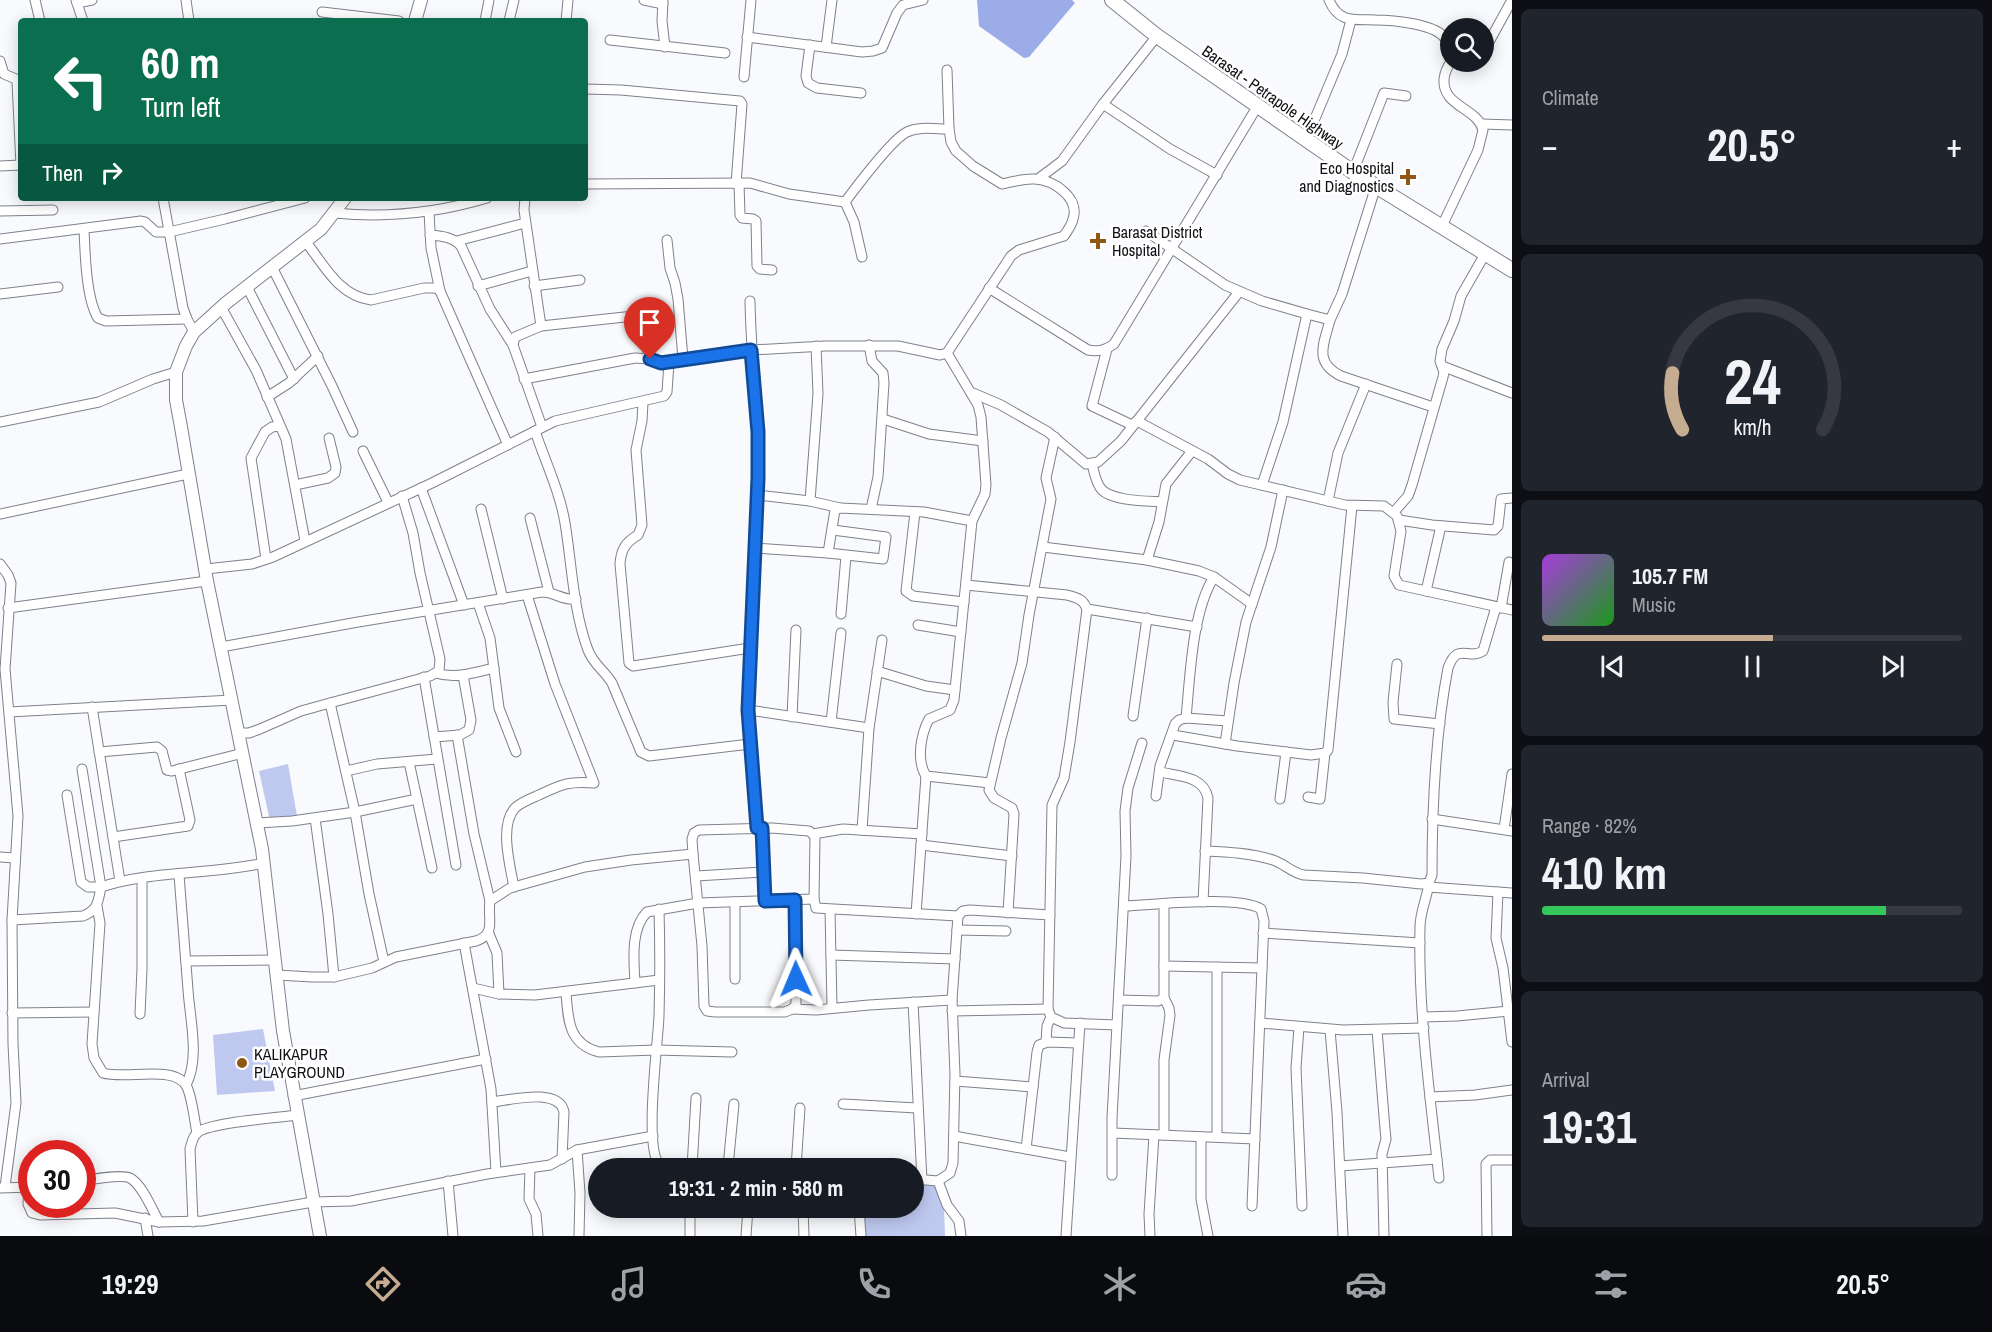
<!DOCTYPE html>
<meta charset="utf-8">
<style>
body{margin:0;font-family:"Archivo Narrow",sans-serif;background:#20242c;color:#f1f3f6;height:100vh;display:flex;flex-direction:column;font-size:22px;white-space:nowrap}
*{box-sizing:border-box;margin:0}
p{font-size:20px;color:#9ea1a6}
.icon{flex:none;width:33px;height:33px;fill:none;stroke:currentColor;stroke-width:2;stroke-linecap:round;stroke-linejoin:round}
.map{position:relative;flex:1;overflow:hidden}
.panel{display:flex;flex-direction:column;gap:9px;padding:9px;background:#0d0f14;width:480px}
.panel>*{flex:none}
.guide{position:absolute;left:18px;top:18px;width:570px;height:183px;border-radius:6px;box-shadow:0 3px 15px #0003;background:#0b6e4f;color:#fff;overflow:hidden}
.buttons{position:absolute;left:1440px;top:18px;display:grid;gap:12px}
.buttons a{display:grid;place-items:center;width:54px;height:54px;border-radius:50%;background:#171b24;box-shadow:0 3px 15px #0003;font-size:30px}
.speed{position:absolute;left:18px;top:1140px;display:flex;gap:12px;font-size:30px;font-weight:700;text-align:center}
.speed>*{display:grid;place-content:center;width:78px;height:78px;border-radius:50%;background:#171b24;box-shadow:0 3px 15px #0003;line-height:1}
.speed .limit{border:9px solid #d22;background:#fff;color:#111}
.pin{position:absolute;display:grid;place-items:center;width:51px;height:51px;color:#fff;margin:-62px -26px;border-radius:50% 50% 50% 0;rotate:-45deg;box-shadow:0 0 6px #0007}
.pin .icon{rotate:45deg}
.me{position:absolute;width:66px;margin:-33px;rotate:359deg;stroke-linejoin:round;filter:drop-shadow(0 0 4px #0008)}
.turn{display:flex;align-items:center;gap:21px;height:126px;padding:0 24px;font-size:27px}
.turn .icon{width:78px;height:78px;stroke-width:2.5}
.turn b{display:block;font-size:42px;line-height:51px}
.then{display:flex;align-items:center;height:57px;padding:0 24px;background:#0003;gap:12px;font-size:22px}
.big{font-size:45px;font-weight:700;line-height:1.1}
.panel .tile{flex:1;display:flex;flex-direction:column;justify-content:center;gap:9px;min-width:0;padding:0 21px;border-radius:9px;background:#20242c}
.panel .dial{align-items:center;gap:0}
.dial svg{height:156px;overflow:visible;fill:none;stroke:#363941;stroke-width:7;stroke-linecap:round;text-anchor:middle}
.dial text{fill:#f1f3f6;stroke:none}
.song{display:flex;align-items:center;gap:18px}
.cover{width:72px;height:72px;border-radius:9px;background:linear-gradient(135deg,hsl(280 70% 55%),hsl(120 70% 35%))}
.played{height:6px;border-radius:3px;background:linear-gradient(90deg,#c5ac90 55%,#363941 55%)}
.keys{display:flex;justify-content:space-around;direction:ltr}
.heat{display:flex;justify-content:space-between;align-items:center;font-size:33px;direction:ltr}
.charge{height:9px;border-radius:4px;background:linear-gradient(90deg,#34c759 82%,#363941 0)}
.trip{position:absolute;left:588px;top:1158px;width:336px;height:60px;border-radius:30px;background:#171b24;box-shadow:0 3px 15px #0003;font-weight:700;line-height:60px;text-align:center}
.tabs{display:flex;height:96px;justify-content:space-around;align-items:center;background:#090b0e;color:#9ea1a6}
.tabs .icon{width:42px;height:42px}
.tabs .selected{color:#c5ac90}
.tabs b{font-size:27px;color:#f1f3f6}
main{display:flex;flex:1;min-height:0}
.map>svg:first-child{display:block}
.green{fill:#bfc9f0}
.water{fill:#9cace8}
.lines{fill:none;stroke-linecap:round;stroke-linejoin:round}
.minor-casing{stroke:#7e818d;stroke-width:11}
.major-casing{stroke:#7e818d;stroke-width:14}
.highway-casing{stroke:#7e818d;stroke-width:16}
.minor{stroke:#fff;stroke-width:9}
.major{stroke:#fff;stroke-width:12}
.highway{stroke:#fff;stroke-width:14}
.route-casing{stroke:#114b97;stroke-width:15}
.route{stroke:#1a73e8;stroke-width:10}
.poi-dot{fill:#905613;stroke:#fff;stroke-width:2}
.labels{text-anchor:middle;dominant-baseline:central;stroke-width:5;stroke-linejoin:round;paint-order:stroke}
.street-label{font-size:16px;fill:#101115;stroke:#fff}
.poi-label{font-size:16px;fill:#101115;stroke:#fff;text-anchor:start}
</style>
<main>
<div class="map">
<svg width="1512" height="1236" viewBox="0 0 1512 1236">
<rect width="100%" height="100%" fill="#f9fafd"/>
<g class="green">
<polygon points="288,764 297,816 270,821 259,771"/>
<polygon points="263,1029 275,1091 217,1095 213,1035"/>
<polygon points="914,1182 940,1182 944,1208 945,1236 857,1236 857,1208 914,1208"/>
</g>
<polygon class="water" points="977,0 1072,0 1075,3 1029,57 1024,58 979,26"/>
<g class="lines">
<defs>
<g id="minor">
<polyline points="35,0 40,21"/>
<polyline points="76,0 83,21"/>
<polyline points="186,0 189,21"/>
<polyline points="644,0 663,4"/>
<polyline points="663,0 662,21 665,47"/>
<path d="M1329 0C1339 24 1355 19 1376 20 1393 20 1432 24 1443 36 1446 39 1448 44 1450 48"/>
<polyline points="77,3 92,0"/>
<polyline points="322,12 399,21"/>
<polyline points="485,21 489,0"/>
<polyline points="509,21 514,0"/>
<polyline points="566,21 568,0"/>
<polyline points="747,37 862,52 873,51 882,48 897,13 903,5 923,0"/>
<polyline points="610,40 725,53"/>
<polyline points="810,45 806,76 808,83 817,88 861,93"/>
<polyline points="826,47 832,0"/>
<polyline points="1484,51 1512,0"/>
<polyline points="0,61 4,74 16,79 17,82 21,165"/>
<polyline points="744,77 751,0"/>
<polyline points="585,89 621,90 740,101 742,104 736,184"/>
<polyline points="1103,104 1170,149 1217,175"/>
<polyline points="1482,124 1512,125"/>
<polyline points="1306,140 1342,54 1351,20"/>
<polyline points="0,166 21,165"/>
<polyline points="1353,172 1384,93 1406,96"/>
<polyline points="1038,179 1062,161 1103,104 1157,36"/>
<polyline points="585,184 750,183 789,194 845,202"/>
<polyline points="739,184 740,215 742,218 753,219 756,221 757,266 760,269 772,270"/>
<polyline points="163,198 183,308 187,319 194,332"/>
<path d="M525 198 524 210 541 326 634 316 639 318C648 331 645 345 650 359L655 362H669"/>
<polyline points="0,211 53,210"/>
<polyline points="429,212 431,248 440,291"/>
<path d="M335 213C386 218 437 213 487 198"/>
<path d="M1442 226 1478 150 1483 130C1477 107 1442 107 1444 79 1445 72 1447 67 1451 62"/>
<path d="M84 229C85 252 86 299 98 318L106 321 187 319"/>
<polyline points="1146,231 1225,285 1262,301 1307,314"/>
<path d="M430 235C442 236 453 237 461 246L490 309 513 345"/>
<polyline points="0,239 141,221 145,222 156,232 169,232 225,219 305,198"/>
<polyline points="667,240 670,268 675,283 678,299 683,359"/>
<polyline points="457,241 525,223"/>
<path d="M306 242C324 265 339 296 371 300L424 288H436L440 291 508 445"/>
<path d="M862 257 854 222 845 202C857 186 892 139 907 132 919 126 936 129 949 129"/>
<polyline points="272,267 332,386 353,432"/>
<polyline points="478,286 532,271"/>
<polyline points="534,286 580,280"/>
<polyline points="247,287 294,379"/>
<path d="M989 288 1088 350C1099 352 1105 350 1114 344L1257 107"/>
<polyline points="0,294 58,287"/>
<path d="M750 301C751 360 759 419 758 478 757 555 749 632 749 710 749 749 754 789 757 828"/>
<polyline points="221,307 256,370 286,439 305,541"/>
<path d="M1330 320C1324 344 1313 362 1341 376L1433 407"/>
<polyline points="541,326 515,337 513,345 542,427"/>
<polyline points="869,345 872,361 883,373 884,383 878,477 871,509"/>
<polyline points="1107,349 1092,406 1132,425 1137,421 1208,459 1228,474 1240,480 1345,505 1384,506 1397,516 1401,531 1394,576 1399,585 1512,610"/>
<path d="M947 353 978 405 981 417 986 485 985 494 972 521 954 700 950 710 929 719C921 734 916 760 926 776L990 783"/>
<polyline points="1442,366 1512,393"/>
<polyline points="524,379 635,358 650,359"/>
<polyline points="973,393 1001,405 1048,432 1086,464 1098,462 1121,441 1239,292"/>
<polyline points="267,397 289,383 318,356"/>
<path d="M643 402 642 421 636 450 642 525 638 535C626 542 621 549 620 564L629 663 633 666 750 648"/>
<polyline points="883,419 929,434 983,441"/>
<polyline points="0,422 99,402 153,379 176,372"/>
<path d="M535 431C545 461 560 492 565 523 572 565 573 610 588 650 593 664 605 671 612 683L641 752 649 756 750 744"/>
<polyline points="363,451 388,502"/>
<path d="M1092 464C1094 472 1096 484 1102 490 1113 501 1147 501 1162 502"/>
<polyline points="295,485 328,478 335,473 336,467 329,438"/>
<polyline points="1262,485 1283,422 1307,314 1330,320 1342,294 1376,186"/>
<polyline points="421,488 464,605"/>
<polyline points="758,495 810,501 840,508"/>
<polyline points="810,501 818,394 816,346"/>
<polyline points="1328,501 1338,453 1366,384"/>
<polyline points="481,509 503,599"/>
<polyline points="915,512 906,591 913,596 964,602"/>
<polyline points="1394,512 1408,496 1412,485 1443,377 1444,372 1440,361 1442,349 1454,321 1461,296 1485,254"/>
<polyline points="0,514 188,474"/>
<polyline points="530,518 549,592"/>
<polyline points="1399,520 1432,525 1494,530 1498,526 1501,499 1512,498"/>
<polyline points="1043,547 1147,560 1199,571 1214,577 1252,604"/>
<polyline points="755,548 828,553 835,510 840,508 924,512 972,521"/>
<polyline points="828,553 883,559 886,537 833,530"/>
<polyline points="266,559 251,458 265,432 272,427 280,426"/>
<polyline points="1147,560 1159,522 1166,484 1192,451"/>
<polyline points="0,564 8,575 11,583 5,669 18,816 12,920 13,1044 16,1103 5,1187"/>
<path d="M206 569 252 564 273 557 432 483 555 421 664 396 667 392 669 362 751 350 825 346H898L940 355 947 353 1011 256 1019 250 1064 236C1067 231 1072 225 1073 219 1080 198 1054 180 1035 179 1024 178 1013 182 1002 184L973 166 956 151 951 142 949 129 947 70"/>
<path d="M966 585 1067 595C1078 598 1083 599 1087 609L1070 742 1064 778 1052 805 1048 1009 1051 1017 1064 1023 1117 1025"/>
<polyline points="1426,591 1441,526"/>
<polyline points="478,603 490,638 499,708 516,752"/>
<polyline points="8,608 207,581"/>
<polyline points="1501,608 1509,562"/>
<polyline points="1087,609 1197,627"/>
<polyline points="841,614 846,556"/>
<polyline points="918,625 961,632"/>
<path d="M221 647 358 622 542 592C555 592 563 601 576 599"/>
<polyline points="1397,664 1393,702 1394,719 1440,724"/>
<polyline points="877,671 926,686 955,690"/>
<path d="M436 673C455 679 474 673 494 668"/>
<polyline points="424,677 456,865"/>
<polyline points="92,707 120,881"/>
<polyline points="749,710 869,728"/>
<polyline points="9,712 232,700"/>
<polyline points="1133,716 1147,618"/>
<polyline points="792,717 796,630"/>
<path d="M1186 718C1190 678 1192 611 1214 577"/>
<polyline points="831,722 841,633"/>
<polyline points="238,733 249,733 260,729 301,711 330,703 430,676 439,671 440,659 420,573 413,533 402,496"/>
<polyline points="457,735 474,834 490,901"/>
<polyline points="1173,735 1237,746 1311,755 1325,753 1328,750 1352,506"/>
<polyline points="434,737 460,735 469,730 471,720 463,675"/>
<polyline points="1225,744 1234,683 1246,622 1271,547 1283,490"/>
<polyline points="99,752 157,747 162,751 167,770 172,771 243,753"/>
<polyline points="409,762 432,868"/>
<polyline points="346,771 377,764 437,759"/>
<path d="M1160 772C1178 776 1204 776 1208 798L1203 902"/>
<polyline points="67,795 81,882 88,887 101,887 82,769"/>
<polyline points="1156,796 1160,766 1175,724 1179,720 1186,718 1228,721"/>
<polyline points="1308,797 1320,799 1325,753"/>
<polyline points="1280,799 1286,752"/>
<polyline points="315,818 328,914 334,977"/>
<polyline points="1432,819 1512,831"/>
<polyline points="257,823 292,821 355,812 330,703"/>
<polyline points="762,828 765,901"/>
<polyline points="1504,829 1512,774"/>
<polyline points="862,830 869,728 882,640"/>
<polyline points="813,834 843,829 922,834"/>
<polyline points="113,837 188,826 190,820 179,769"/>
<polyline points="921,845 1012,856"/>
<path d="M1205 851C1228 852 1251 853 1273 860 1285 864 1292 873 1304 875L1363 878 1421 884 1429 883 1432 875C1432 805 1435 736 1448 668 1458 641 1468 661 1483 651L1496 607"/>
<polyline points="693,854 692,839 694,833 699,830 772,828 809,831 813,834 815,838 814,899 816,908 958,916"/>
<polyline points="0,857 15,858"/>
<path d="M179 875C182 913 185 952 188 990 190 1020 200 1058 186 1085"/>
<polyline points="696,876 763,872"/>
<path d="M1429 883C1427 898 1420 912 1420 927 1418 1011 1430 1095 1439 1178"/>
<path d="M514 887C510 866 499 825 515 808 521 802 532 798 539 795 562 784 569 781 594 783L555 684 527 595"/>
<polyline points="1428,887 1512,893"/>
<polyline points="1498,892 1496,938 1503,968 1512,1042"/>
<path d="M97 906 100 923 92 1044 94 1058 103 1073C126 1080 176 1064 187 1087 193 1101 194 1119 197 1133"/>
<path d="M1124 906C1155 905 1237 895 1261 909L1264 921 1252 1206"/>
<path d="M659 909C660 944 660 981 659 1016 658 1043 644 1146 659 1164L687 1168"/>
<polyline points="830,910 832,1008"/>
<polyline points="1008,913 1014,814 1012,808 994,798 989,790 1001,738 1022,663 1029,615 1051,499 1046,478 1055,437"/>
<polyline points="916,914 926,776"/>
<path d="M12 920 83 916C98 910 98 902 101 887 153 870 211 875 264 863"/>
<polyline points="957,930 1006,931"/>
<polyline points="1263,933 1420,943"/>
<polyline points="489,934 497,953 499,994"/>
<polyline points="464,943 491,1089 496,1172"/>
<polyline points="831,955 955,959"/>
<polyline points="186,961 275,960"/>
<polyline points="384,962 369,894 355,812 417,799"/>
<polyline points="1164,966 1262,968"/>
<path d="M277 975 312 977H334L372 968 396 957 476 941C497 934 487 919 490 901L510 888 585 867 631 860 693 854 702 946 704 1006 707 1011 715 1012H785L792 1009 796 1005 795 900"/>
<polyline points="735,979 735,902"/>
<path d="M635 983C634 962 630 929 647 912L698 903 814 899"/>
<polyline points="473,988 499,994 535,995 659,980"/>
<path d="M566 992C568 1019 568 1044 599 1052L656 1050 732 1052"/>
<polyline points="1164,998 1169,1008 1170,1015 1164,1060 1164,1135"/>
<polyline points="1119,1000 1158,1001 1164,998 1164,904"/>
<polyline points="913,1002 922,1180"/>
<polyline points="792,1009 816,1010 869,1005 952,1000"/>
<polyline points="952,1011 1048,1009"/>
<polyline points="12,1013 94,1012"/>
<polyline points="140,1014 142,969 142,879"/>
<polyline points="1424,1017 1457,1016 1509,1011"/>
<polyline points="1260,1023 1343,1030 1424,1028"/>
<polyline points="1299,1027 1296,1068 1302,1206"/>
<polyline points="1330,1030 1337,1112 1343,1236"/>
<polyline points="1377,1030 1385,1129 1386,1139 1382,1154 1384,1236"/>
<polyline points="1046,1042 1047,1026 1051,1017"/>
<polyline points="955,1081 1033,1087"/>
<polyline points="293,1096 486,1059"/>
<polyline points="1430,1097 1475,1095 1512,1090"/>
<path d="M492 1102C511 1100 559 1087 564 1112L562 1159"/>
<polyline points="843,1104 917,1108"/>
<polyline points="1113,1133 1255,1139"/>
<polyline points="954,1136 1070,1157"/>
<polyline points="1201,1137 1201,1199 1208,1236"/>
<polyline points="1217,1137 1217,967"/>
<polyline points="1026,1149 1037,1052 1039,1045 1048,1042 1078,1043"/>
<polyline points="577,1150 580,1193 579,1236"/>
<polyline points="1340,1166 1437,1159"/>
<polyline points="728,1167 734,1104"/>
<polyline points="530,1168 529,1199 536,1214 538,1236"/>
<polyline points="692,1168 696,1098"/>
<polyline points="712,1168 748,1167"/>
<polyline points="748,1168 748,1167 764,1166 796,1168"/>
<polyline points="796,1168 800,1108"/>
<polyline points="1112,1175 1112,1118 1126,856 1125,811 1128,788 1142,743"/>
<polyline points="914,1179 938,1181 947,1205 959,1221 961,1236"/>
<path d="M82 1181C94 1179 121 1174 130 1178 142 1184 153 1211 159 1222L203 1221 313 1202 351 1201 487 1174 550 1165 577 1150 653 1136"/>
<polyline points="448,1181 453,1236"/>
<polyline points="938,1181 950,1173 953,1163 955,1074 952,1000 958,916 963,911 970,910 1050,915"/>
<polyline points="29,1187 28,1204 32,1213 40,1215 115,1213 159,1222"/>
<polyline points="0,1188 32,1187"/>
<polyline points="803,1208 804,1236"/>
<polyline points="859,1208 861,1236"/>
<polyline points="145,1218 148,1236"/>
<path d="M193 1222 190 1149C192 1143 192 1137 198 1132 211 1122 278 1118 297 1115"/>
<polyline points="690,1236 690,1208"/>
<polyline points="746,1236 748,1208"/>
<polyline points="1066,1236 1080,1023"/>
<polyline points="1150,1236 1149,1214 1154,1135"/>
<polyline points="1487,1236 1486,1164 1490,1160 1512,1160"/>
</g>
<g id="major">
<polyline points="415,21 421,0"/>
<polyline points="320,1236 283,1031 262,849 207,581 181,427 176,400 176,372 186,346 194,332 226,303 321,229 345,198"/>
</g>
<polyline id="highway" points="1112,0 1157,36 1353,172 1512,270"/>
</defs>
<use href="#minor" class="minor-casing"/>
<use href="#major" class="major-casing"/>
<use href="#highway" class="highway-casing"/>
<use href="#minor" class="minor"/>
<use href="#major" class="major"/>
<use href="#highway" class="highway"/>
</g>
<g class="lines">
<defs>
<polyline id="route" points="650,359 661,363 751,350 758,432 758,478 748,710 757,828 762,828 765,901 795,900 796,979"/>
</defs>
<use href="#route" class="route-casing"/>
<use href="#route" class="route"/>
</g>
<g class="poi-dot">
<path d="M1405 168h6v6h6v6h-6v6h-6v-6h-6v-6h6z"/>
<path d="M1095 232h6v6h6v6h-6v6h-6v-6h-6v-6h6z"/>
<circle cx="242" cy="1063" r="6"/>
</g>
<g class="labels">
<g class="street-label">
<text transform="translate(1273 97) rotate(35)">Barasat - Petrapole Highway</text>
</g>
<g class="poi-label">
<text x="1394" y="168" text-anchor="end">Eco Hospital<tspan x="1394" dy="18">and Diagnostics</tspan></text>
<text x="1112" y="232">Barasat District<tspan x="1112" dy="18">Hospital</tspan></text>
<text x="254" y="1054">KALIKAPUR<tspan x="254" dy="18">PLAYGROUND</tspan></text>
</g>
</g>
</svg>
<div class="buttons">
<a><svg class="icon" aria-label="search" viewBox="0 0 24 24"><circle cx="10" cy="10" r="6"/><path d="M15 15l6 6"/></svg></a>
</div>
<div class="speed"><div class="limit">30</div></div>
<div class="pin" style="left:650px;top:359px;background:#d93025"><svg class="icon" aria-label="arrive" viewBox="0 0 24 24"><path d="M6 21V4h12l-3 4 3 4H6"/></svg></div>
<svg class="me" style="left:796px;top:979px" viewBox="-20 -20 40 40"><path d="M0-17L14 15 0 8-14 15z" fill="#1a73e8" stroke="#fff" stroke-width="4"/></svg>
<div class="trip">19:31 · 2 min · 580 m</div>
<div class="guide">
<div class="turn"><svg class="icon" aria-label="left" viewBox="0 0 24 24"><path d="M17 20v-9H6M10 6l-5 5 5 5"/></svg><div><b>60 m</b>Turn left</div></div>
<div class="then">Then<svg class="icon" aria-label="right" viewBox="0 0 24 24"><path d="M7 20v-9h11M14 6l5 5-5 5"/></svg></div>
</div>
</div>
<section class="panel">
<div class="tile"><p>Climate</p>
<div class="heat"><a>−</a><b class="big">20.5°</b><a>+</a></div>
</div>
<div class="tile dial"><svg viewBox="0 0 100 80">
<path d="M14 69A42 42 0 1 1 86 69"/>
<path d="M14 69A42 42 0 0 1 9 40" stroke="#c5ac90"/>
<text x="50" y="56" font-size="32" font-weight="700">24</text>
<text x="50" y="72" font-size="11">km/h</text>
</svg></div>
<div class="tile">
<div class="song"><i class="cover"></i><div><b>105.7 FM</b><p>Music</p></div></div>
<div class="played"></div>
<div class="keys"><svg class="icon" aria-label="previous" viewBox="0 0 24 24"><path d="M18 5L8 12l10 7zM5 5v14"/></svg><svg class="icon" aria-label="pause" viewBox="0 0 24 24"><path d="M8 5v14M16 5v14"/></svg><svg class="icon" aria-label="next" viewBox="0 0 24 24"><path d="M6 5l10 7-10 7zM19 5v14"/></svg></div>
</div>
<div class="tile"><p>Range · 82%</p><b class="big">410 km</b><div class="charge"></div></div>
<div class="tile"><p>Arrival</p><b class="big">19:31</b></div>
</section>
</main>
<nav class="tabs">
<b>19:29</b>
<svg class="icon selected" aria-label="directions" viewBox="0 0 24 24"><path d="M12 3l9 9-9 9-9-9zM9 14v-3h6M13 9l2 2-2 2"/></svg>
<svg class="icon" aria-label="music" viewBox="0 0 24 24"><path d="M9 18V5l10-2v13"/><circle cx="6" cy="18" r="3"/><circle cx="16" cy="16" r="3"/></svg>
<svg class="icon" aria-label="phone" viewBox="0 0 24 24"><path d="M5 4h4l2 5-3 2q2 4 5 5l2-3 5 2v4C11 20 4 13 5 4z"/></svg>
<svg class="icon" aria-label="climate" viewBox="0 0 24 24"><path d="M12 3v18M4 7l16 10M4 17L20 7"/></svg>
<svg class="icon" aria-label="car" viewBox="0 0 24 24"><path d="M5 17H2v-5l4-1 3-4h7l3 4 3 1v5h-3M9 17h6M6 11h13"/><circle cx="7" cy="17" r="2"/><circle cx="17" cy="17" r="2"/></svg>
<svg class="icon" aria-label="filters" viewBox="0 0 24 24"><path d="M4 7h16M4 17h16"/><circle cx="9" cy="7" r="2"/><circle cx="15" cy="17" r="2"/></svg>
<b>20.5°</b>
</nav>
